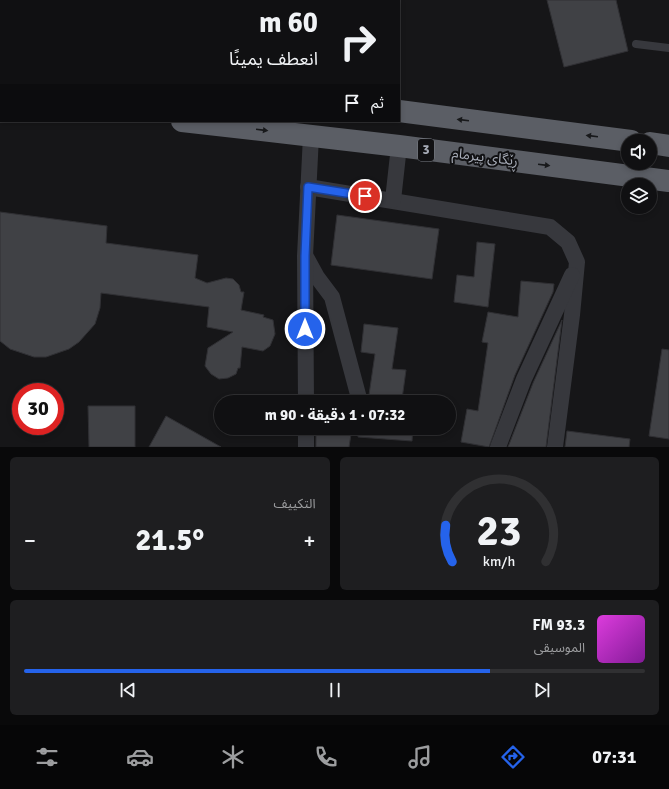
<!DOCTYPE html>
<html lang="ar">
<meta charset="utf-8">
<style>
body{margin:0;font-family:Signika,"Noto Sans Arabic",sans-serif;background:#1e1e20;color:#f1f3f6;direction:rtl;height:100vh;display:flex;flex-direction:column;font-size:15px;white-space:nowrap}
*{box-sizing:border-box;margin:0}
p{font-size:13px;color:#9c9d9f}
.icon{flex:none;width:22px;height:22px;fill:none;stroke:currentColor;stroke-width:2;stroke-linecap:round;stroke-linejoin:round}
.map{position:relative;height:447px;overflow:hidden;direction:ltr}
.sheet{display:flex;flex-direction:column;gap:10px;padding:10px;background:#09090a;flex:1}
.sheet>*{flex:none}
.banner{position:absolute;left:0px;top:0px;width:400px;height:122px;box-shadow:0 2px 6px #0003,0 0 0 1px #303032;direction:rtl;background:#101012;color:#f1f3f6;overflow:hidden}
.controls{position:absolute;left:621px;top:134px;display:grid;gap:8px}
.controls a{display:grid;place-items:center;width:36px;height:36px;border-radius:50%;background:#101012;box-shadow:0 2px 6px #0003,0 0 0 1px #303032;font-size:20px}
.speed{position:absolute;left:12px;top:383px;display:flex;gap:8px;font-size:20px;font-weight:700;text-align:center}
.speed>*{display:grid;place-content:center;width:52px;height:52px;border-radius:50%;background:#101012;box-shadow:0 2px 6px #0003,0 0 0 1px #303032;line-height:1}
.speed .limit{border:6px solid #d22;background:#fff;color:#111}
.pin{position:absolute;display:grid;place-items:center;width:34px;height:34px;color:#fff;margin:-17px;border:2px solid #fff;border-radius:50%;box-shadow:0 1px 4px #0007}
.me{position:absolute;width:44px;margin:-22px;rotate:0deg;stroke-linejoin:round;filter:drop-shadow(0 0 3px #0008)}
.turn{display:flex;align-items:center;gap:14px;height:84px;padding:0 16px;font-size:18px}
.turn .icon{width:52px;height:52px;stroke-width:2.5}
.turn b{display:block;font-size:28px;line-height:34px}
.then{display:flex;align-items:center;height:38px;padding:0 16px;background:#0003;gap:8px;font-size:15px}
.big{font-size:30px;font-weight:700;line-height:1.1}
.sheet .card{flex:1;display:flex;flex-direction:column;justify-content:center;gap:6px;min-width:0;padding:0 14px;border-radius:6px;background:#1e1e20}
.sheet .dial{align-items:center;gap:0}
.dial svg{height:104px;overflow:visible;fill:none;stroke:#303032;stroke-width:7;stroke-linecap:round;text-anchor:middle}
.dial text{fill:#f1f3f6;stroke:none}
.song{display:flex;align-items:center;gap:12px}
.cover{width:48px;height:48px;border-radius:6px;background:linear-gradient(135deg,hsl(300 70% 55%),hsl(290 70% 35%))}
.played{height:4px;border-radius:2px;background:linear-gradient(90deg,#2563eb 75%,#303032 75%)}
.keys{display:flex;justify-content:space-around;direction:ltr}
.heat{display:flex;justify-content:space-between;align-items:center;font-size:22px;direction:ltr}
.sheet .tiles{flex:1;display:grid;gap:10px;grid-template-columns:1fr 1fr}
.card:last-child{grid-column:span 2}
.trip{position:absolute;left:214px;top:395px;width:242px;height:40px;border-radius:20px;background:#101012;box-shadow:0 2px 6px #0003,0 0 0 1px #303032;font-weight:700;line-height:40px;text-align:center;direction:rtl}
.dock{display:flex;height:64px;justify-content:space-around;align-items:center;background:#060607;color:#9c9d9f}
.dock .icon{width:28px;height:28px}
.dock .active{color:#2563eb}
.dock b{font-size:18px;color:#f1f3f6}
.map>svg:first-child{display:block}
.building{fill:#404145;stroke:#303034}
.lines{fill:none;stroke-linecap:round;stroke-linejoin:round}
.service{stroke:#37383d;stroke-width:8}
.minor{stroke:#37383d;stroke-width:16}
.trunk{stroke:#5b5e65;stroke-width:22}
.oneway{fill:#18191b}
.route-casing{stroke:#184099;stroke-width:10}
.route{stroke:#2563eb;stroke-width:7}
.labels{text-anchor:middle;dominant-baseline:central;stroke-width:4;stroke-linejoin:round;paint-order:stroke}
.shield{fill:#111113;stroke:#7b7e86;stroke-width:1}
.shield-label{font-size:13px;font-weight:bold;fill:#a8adb8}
.street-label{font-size:14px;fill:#a8adb8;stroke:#111113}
</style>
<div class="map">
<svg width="669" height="447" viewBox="0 0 669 447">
<rect width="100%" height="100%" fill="#161618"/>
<g class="building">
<polygon points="547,0 616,0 628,51 564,67"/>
<polygon points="0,212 107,226 106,243 198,255 195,278 207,283 226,278 233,279 239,285 241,292 244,292 241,310 264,315 263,317 273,320 275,334 270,346 263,351 242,347 240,368 238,368 236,374 228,378 219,379 211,374 205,366 208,348 233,332 207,327 209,307 101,293 100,308 95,324 79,342 69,349 46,357 34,357 10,349 0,341"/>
<polygon points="337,215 439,229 432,279 331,265"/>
<polygon points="477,242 495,244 488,307 454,302 457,275 474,277"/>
<polygon points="521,281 554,284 553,292 515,375 489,447 461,442 467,409 478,411 488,343 482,342 488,312 518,317"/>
<polygon points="562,320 546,447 508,447 533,383"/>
<polygon points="364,324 398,328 392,369 406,370 402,399 369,395 375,354 361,352"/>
<polygon points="662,349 669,350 669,439 649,436"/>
<polygon points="88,406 135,406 135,447 89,447"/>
<polygon points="166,416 221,447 149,447"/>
<polygon points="316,428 352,428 349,447 316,447"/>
<polygon points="359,428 413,428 412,441 358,437"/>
<polygon points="567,431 630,439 629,447 565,447"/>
</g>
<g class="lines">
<polyline class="service" points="636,44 669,48"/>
<g class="minor">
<polyline points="308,187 550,227 568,242 577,262 572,315 555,447"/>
<polyline points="393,200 399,146"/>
<polyline points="306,257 317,277 332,297 360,402"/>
<polyline points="306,402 305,256 311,136"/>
<polyline points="306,428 306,447"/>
<polyline points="498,447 524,379 572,275"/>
</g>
<g class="trunk">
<polyline points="0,63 1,64"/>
<polyline points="0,100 1,100"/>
<polyline points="399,111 631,141"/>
<polyline points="182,121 399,146 669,181"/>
<polyline points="650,143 669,146"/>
</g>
</g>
<defs><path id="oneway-solid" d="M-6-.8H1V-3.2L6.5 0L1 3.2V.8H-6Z"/></defs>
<g class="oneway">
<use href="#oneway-solid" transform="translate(463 120) rotate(-173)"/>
<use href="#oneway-solid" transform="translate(262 130) rotate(7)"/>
<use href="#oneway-solid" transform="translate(592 136) rotate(-173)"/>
<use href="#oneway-solid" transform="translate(544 165) rotate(7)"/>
</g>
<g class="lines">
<defs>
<polyline id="route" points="305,329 305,256 308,187 365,196"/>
</defs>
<use href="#route" class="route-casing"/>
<use href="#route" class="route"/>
</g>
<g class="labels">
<rect class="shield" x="418" y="139" width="16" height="22" rx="3"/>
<g class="shield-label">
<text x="426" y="150">3</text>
</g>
<g class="street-label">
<text transform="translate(485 157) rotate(7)">ڕێگای پیرمام</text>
</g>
</g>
</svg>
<div class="controls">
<a><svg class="icon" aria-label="sound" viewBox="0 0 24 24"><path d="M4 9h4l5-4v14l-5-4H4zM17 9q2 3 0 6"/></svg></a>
<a><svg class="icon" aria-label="layers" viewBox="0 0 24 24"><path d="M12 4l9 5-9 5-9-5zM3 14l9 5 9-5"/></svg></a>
</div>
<div class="speed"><div class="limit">30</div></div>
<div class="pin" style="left:365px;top:196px;background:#d93025"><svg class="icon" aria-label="arrive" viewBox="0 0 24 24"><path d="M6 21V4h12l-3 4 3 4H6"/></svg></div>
<svg class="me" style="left:305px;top:329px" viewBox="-20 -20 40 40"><circle r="17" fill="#2563eb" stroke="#fff" stroke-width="3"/><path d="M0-11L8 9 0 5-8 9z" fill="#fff"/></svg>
<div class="trip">07:32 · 1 دقيقة · 90 m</div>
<div class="banner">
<div class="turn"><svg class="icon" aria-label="right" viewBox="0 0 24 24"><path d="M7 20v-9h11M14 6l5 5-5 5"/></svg><div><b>60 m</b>انعطف يمينًا</div></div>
<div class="then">ثم<svg class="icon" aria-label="arrive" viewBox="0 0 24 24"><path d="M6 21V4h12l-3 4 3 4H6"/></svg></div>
</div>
</div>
<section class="sheet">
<div class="tiles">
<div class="card dial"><svg viewBox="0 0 100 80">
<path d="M14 69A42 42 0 1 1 86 69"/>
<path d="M14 69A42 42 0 0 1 9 41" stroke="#2563eb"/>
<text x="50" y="56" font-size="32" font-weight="700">23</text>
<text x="50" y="72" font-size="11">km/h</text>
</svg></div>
<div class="card"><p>التكييف</p>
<div class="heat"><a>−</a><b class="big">21.5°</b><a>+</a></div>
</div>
<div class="card">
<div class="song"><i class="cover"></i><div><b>93.3 FM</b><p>الموسيقى</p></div></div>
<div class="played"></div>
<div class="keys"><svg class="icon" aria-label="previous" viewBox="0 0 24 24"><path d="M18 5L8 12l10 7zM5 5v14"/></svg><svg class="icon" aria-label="pause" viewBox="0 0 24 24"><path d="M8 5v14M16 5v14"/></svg><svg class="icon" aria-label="next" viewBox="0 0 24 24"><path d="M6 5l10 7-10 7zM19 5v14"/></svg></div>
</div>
</div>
</section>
<nav class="dock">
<b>07:31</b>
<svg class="icon active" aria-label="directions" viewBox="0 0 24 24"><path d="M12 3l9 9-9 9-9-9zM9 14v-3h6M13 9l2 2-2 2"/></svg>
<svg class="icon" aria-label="music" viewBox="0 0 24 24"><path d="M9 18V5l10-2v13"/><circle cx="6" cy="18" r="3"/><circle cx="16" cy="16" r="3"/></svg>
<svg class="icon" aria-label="phone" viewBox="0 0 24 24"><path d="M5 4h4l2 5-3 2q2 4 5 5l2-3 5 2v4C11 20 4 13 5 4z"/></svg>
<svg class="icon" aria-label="climate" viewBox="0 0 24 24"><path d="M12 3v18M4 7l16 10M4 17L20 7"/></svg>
<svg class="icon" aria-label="car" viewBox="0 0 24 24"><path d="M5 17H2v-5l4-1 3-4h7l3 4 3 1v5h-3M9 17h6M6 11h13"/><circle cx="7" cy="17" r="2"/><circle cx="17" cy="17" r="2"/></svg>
<svg class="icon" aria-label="filters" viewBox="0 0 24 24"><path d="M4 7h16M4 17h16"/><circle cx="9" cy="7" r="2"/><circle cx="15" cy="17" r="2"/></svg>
</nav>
